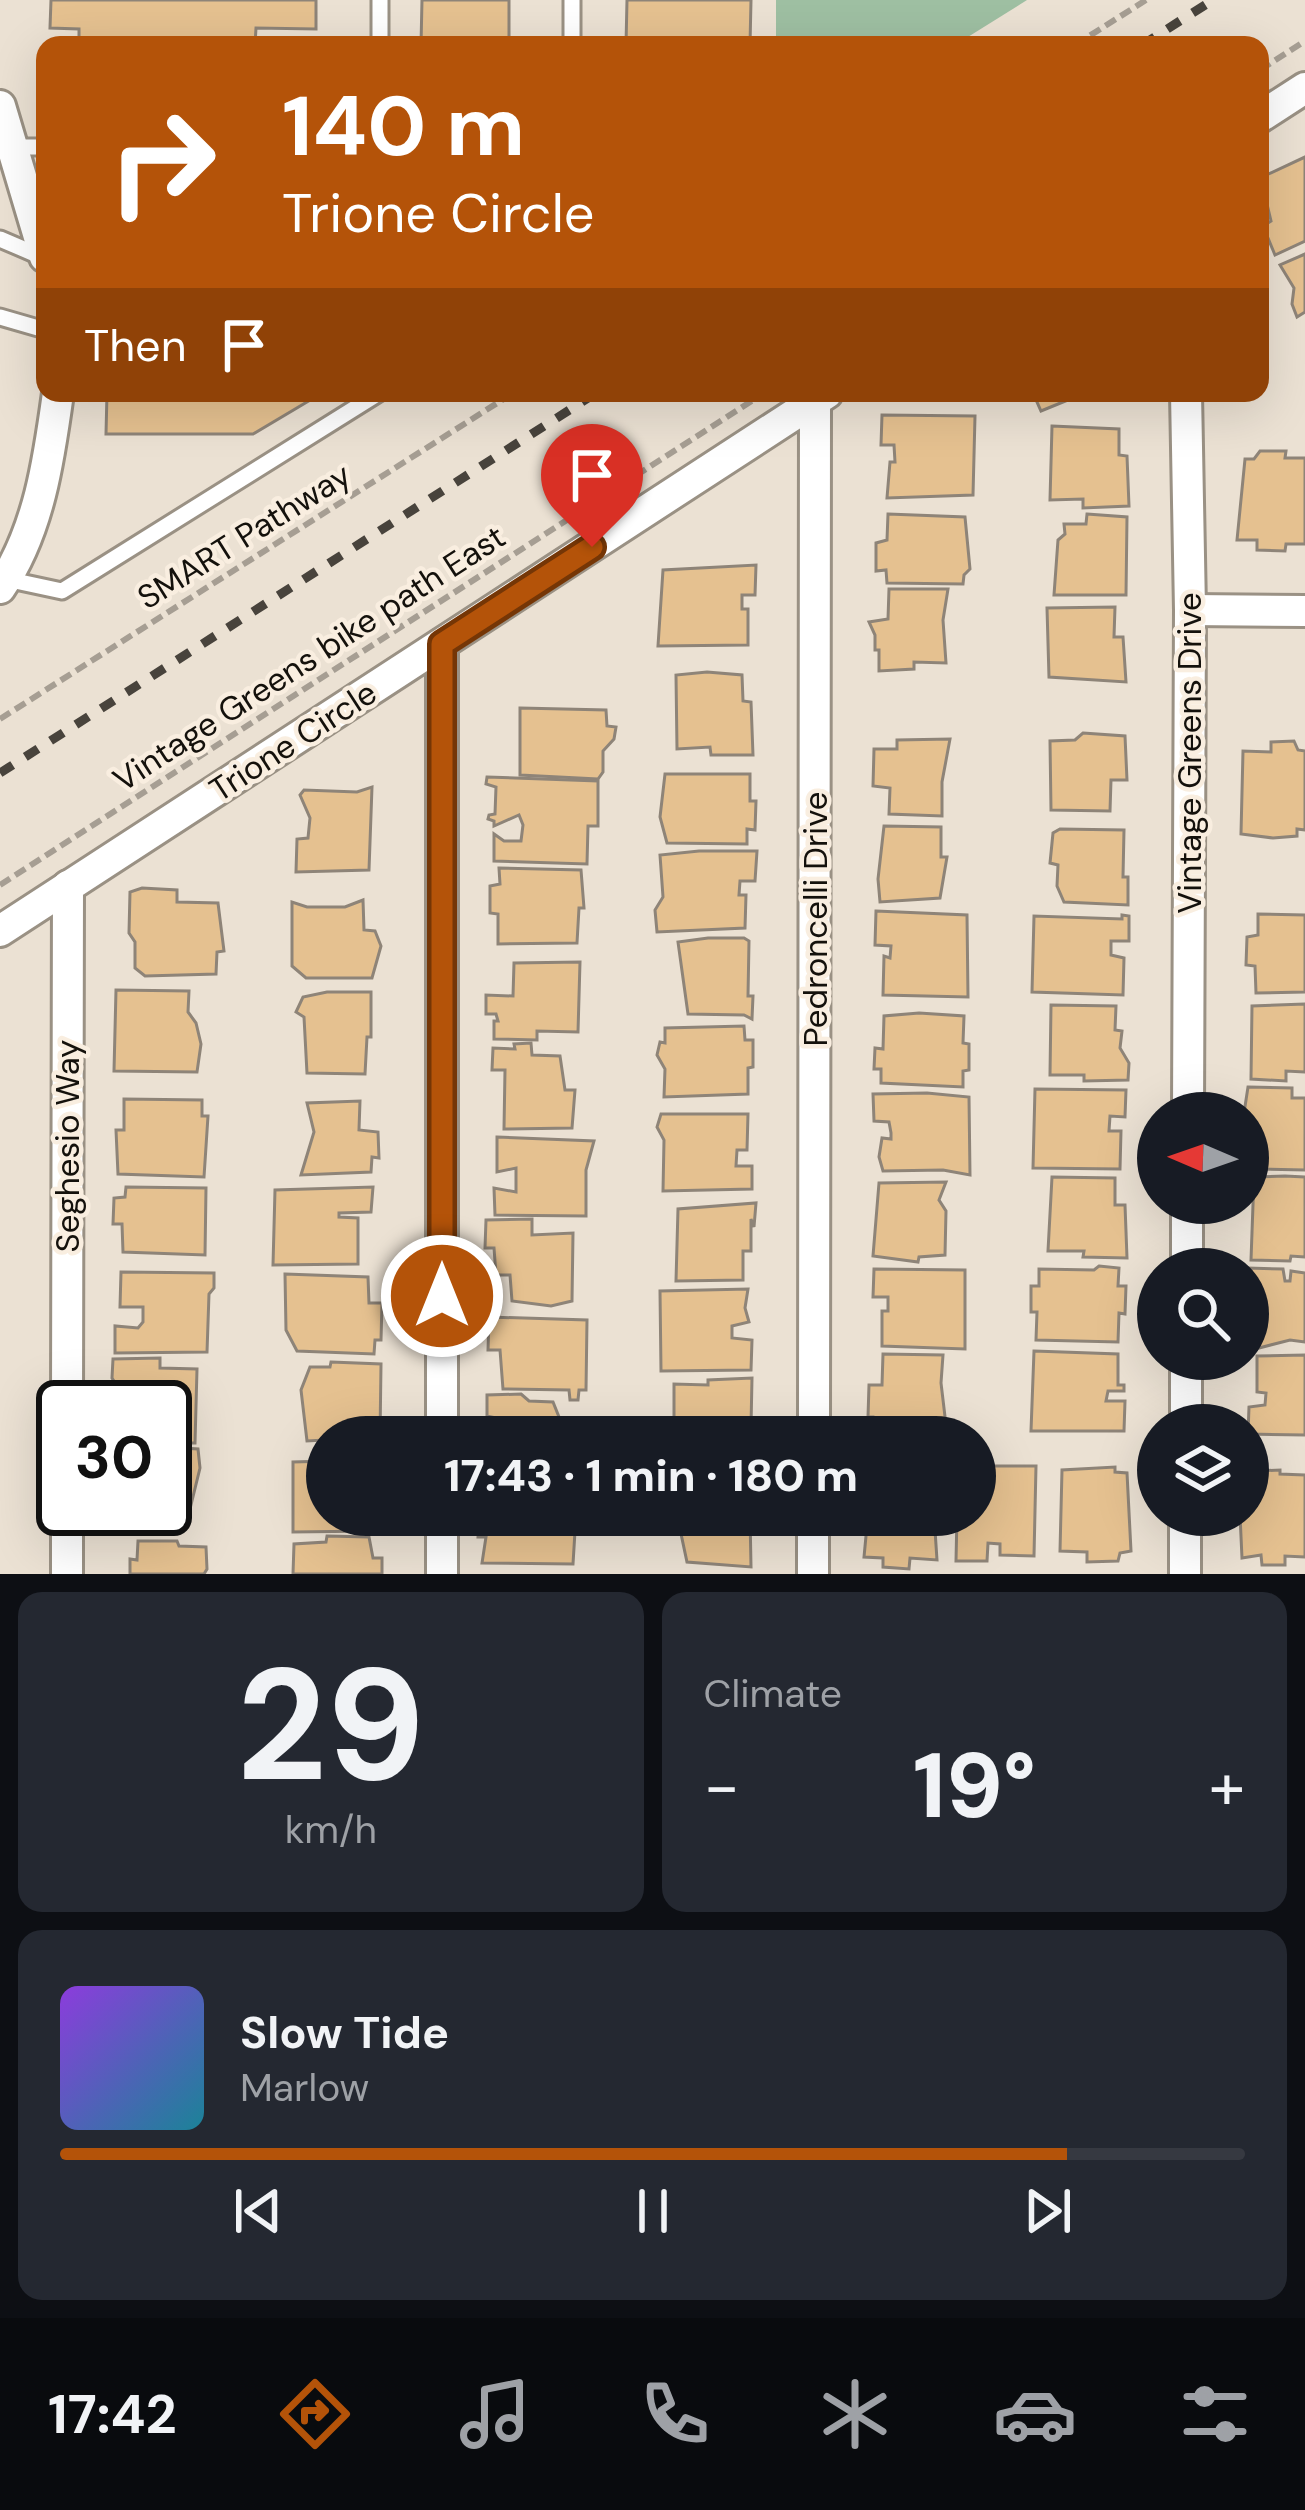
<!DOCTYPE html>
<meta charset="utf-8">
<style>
body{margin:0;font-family:"DM Sans",sans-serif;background:#242831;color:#f1f3f6;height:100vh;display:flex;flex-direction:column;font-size:45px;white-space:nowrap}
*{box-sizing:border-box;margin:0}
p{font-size:39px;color:#9ea1a6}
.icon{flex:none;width:66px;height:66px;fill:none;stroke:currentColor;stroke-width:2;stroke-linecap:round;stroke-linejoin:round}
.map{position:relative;height:1574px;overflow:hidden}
.sheet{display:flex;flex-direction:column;gap:18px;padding:18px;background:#0d0f14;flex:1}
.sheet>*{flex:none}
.banner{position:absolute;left:36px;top:36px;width:1233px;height:366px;border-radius:24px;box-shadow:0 12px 48px #0002;background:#b45309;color:#fff;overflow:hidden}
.needle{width:78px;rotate:272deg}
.buttons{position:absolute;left:1137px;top:1092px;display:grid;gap:24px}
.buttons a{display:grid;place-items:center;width:132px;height:132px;border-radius:50%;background:#171b24;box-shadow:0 12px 48px #0002;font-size:60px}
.speed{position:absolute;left:36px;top:1380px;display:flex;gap:24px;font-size:60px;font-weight:700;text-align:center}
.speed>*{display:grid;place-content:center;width:156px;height:156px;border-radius:50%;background:#171b24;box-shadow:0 12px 48px #0002;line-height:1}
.speed .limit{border:6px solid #111;border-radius:18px;background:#fff;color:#111}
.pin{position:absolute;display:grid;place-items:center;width:102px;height:102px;color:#fff;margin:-123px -51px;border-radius:50% 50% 50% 0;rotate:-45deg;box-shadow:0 0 12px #0007}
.pin .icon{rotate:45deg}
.me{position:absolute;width:132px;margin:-66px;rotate:0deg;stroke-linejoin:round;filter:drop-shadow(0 0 9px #0008)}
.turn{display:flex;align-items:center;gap:42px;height:252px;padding:0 48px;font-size:54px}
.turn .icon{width:156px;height:156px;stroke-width:2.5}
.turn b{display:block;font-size:84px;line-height:102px}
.then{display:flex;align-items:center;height:114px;padding:0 48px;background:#0003;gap:24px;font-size:45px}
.big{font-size:90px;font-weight:800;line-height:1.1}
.sheet .tile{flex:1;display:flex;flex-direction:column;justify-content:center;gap:18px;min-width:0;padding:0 42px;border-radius:24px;background:#242831}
.sheet .dial{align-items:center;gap:0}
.dial b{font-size:156px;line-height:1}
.song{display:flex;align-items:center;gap:36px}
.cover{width:144px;height:144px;border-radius:18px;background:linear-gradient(135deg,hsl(270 70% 55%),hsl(190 70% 35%))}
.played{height:12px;border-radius:6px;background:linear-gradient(90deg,#b45309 85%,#363941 85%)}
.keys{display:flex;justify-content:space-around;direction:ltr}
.heat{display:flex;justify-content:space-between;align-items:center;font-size:66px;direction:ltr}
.sheet .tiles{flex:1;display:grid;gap:18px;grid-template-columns:1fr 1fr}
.tile:last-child{grid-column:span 2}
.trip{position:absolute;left:306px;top:1416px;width:690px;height:120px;border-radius:60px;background:#171b24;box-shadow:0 12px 48px #0002;font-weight:800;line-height:120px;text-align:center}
.dock{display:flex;height:192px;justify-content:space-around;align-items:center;background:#090b0e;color:#9ea1a6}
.dock .icon{width:84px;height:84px}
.dock .active{color:#b45309}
.dock b{font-size:54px;color:#f1f3f6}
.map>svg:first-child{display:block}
.green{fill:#9ebfa2}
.building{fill:#e5c190;stroke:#8e8478;stroke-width:3}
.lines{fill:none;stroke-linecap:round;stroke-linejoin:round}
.service-casing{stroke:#9a9184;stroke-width:21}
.minor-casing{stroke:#9a9184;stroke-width:36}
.path{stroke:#a69e93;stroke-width:6;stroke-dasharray:12 6;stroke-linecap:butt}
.service{stroke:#fff;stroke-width:15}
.minor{stroke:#fff;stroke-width:30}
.rail{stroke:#48433c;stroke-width:9;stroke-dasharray:15 15;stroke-linecap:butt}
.route-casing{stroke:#753606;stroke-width:30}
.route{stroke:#b45309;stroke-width:21}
.labels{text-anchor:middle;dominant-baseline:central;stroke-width:9;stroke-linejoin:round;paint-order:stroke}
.street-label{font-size:33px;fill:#14110c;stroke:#f9eee0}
</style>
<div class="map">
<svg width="1305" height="1574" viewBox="0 0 1305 1574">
<rect width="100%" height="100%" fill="#ebe1d3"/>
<polygon class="green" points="776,0 1027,0 955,45 776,45"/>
<g class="building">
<polygon points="51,0 316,0 316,29 256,28 255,45 79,45 79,29 50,28"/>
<polygon points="422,0 509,0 509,45 421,45"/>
<polygon points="627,0 751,0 750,45 626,45"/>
<polygon points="1305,157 1305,241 1275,255 1263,226 1271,221 1267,204 1260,207 1260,178"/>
<polygon points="1305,254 1305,312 1297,317 1292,304 1294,288 1280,265"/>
<polygon points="107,393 322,393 253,434 106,434"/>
<polygon points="1033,393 1085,393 1041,411"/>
<polygon points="882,415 975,416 973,495 887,498 890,462 895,462 894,445 881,445"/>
<polygon points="1052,426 1119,429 1119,455 1127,456 1129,506 1083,508 1083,499 1050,500"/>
<polygon points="1260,451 1286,451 1285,458 1305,458 1305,544 1286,544 1285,551 1257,550 1257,540 1237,540 1245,459 1254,459"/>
<polygon points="888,514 965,517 970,569 964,575 963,584 887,583 886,570 876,571 876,543 887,540"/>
<polygon points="1087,514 1127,517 1126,595 1054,595 1058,540 1065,534 1064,524 1086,524"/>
<polygon points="756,565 755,595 742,595 742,609 748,609 748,645 658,646 663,570"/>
<polygon points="889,589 948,589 943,620 946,663 914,662 914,669 879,671 879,650 875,650 875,635 869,622 888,619"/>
<polygon points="1115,607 1114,637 1123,637 1126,682 1049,677 1047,608"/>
<polygon points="707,672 742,675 743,701 751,702 753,755 711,755 710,747 677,749 676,675"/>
<polygon points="520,708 606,710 607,726 616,727 614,739 603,751 603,772 598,779 520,775"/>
<polygon points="1083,733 1125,736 1127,780 1111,780 1110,811 1051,810 1050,741 1075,740"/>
<polygon points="950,739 942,782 942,816 889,814 890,788 873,786 874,749 897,749 897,740"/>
<polygon points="1294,741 1298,750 1305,751 1305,830 1297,829 1297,836 1273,838 1241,834 1243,751 1271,752 1271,742"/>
<polygon points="665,774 750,774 750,801 756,801 755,830 747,829 747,844 667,843 660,817"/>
<polygon points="487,777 598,781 598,826 588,826 587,864 494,861 494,834 504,841 521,841 523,825 519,815 494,826 494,821 488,819 489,815 495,814 496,787 486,784"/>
<polygon points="372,787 369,870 296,872 297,839 308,838 310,818 300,795 304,790 357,792"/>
<polygon points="884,826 941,827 941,857 947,857 940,898 880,902 878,879"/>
<polygon points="1060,829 1124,830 1123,877 1128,877 1128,905 1064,902 1057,886 1058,865 1050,863 1053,833"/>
<polygon points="699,851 757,851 755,881 740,881 739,895 746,895 745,928 657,932 655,910 663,897 660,855"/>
<polygon points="499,868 581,870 584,908 579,908 577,943 498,944 498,914 490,913 490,886 500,884"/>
<polygon points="142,888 177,890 177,902 218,903 224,951 217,952 216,974 145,976 135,968 135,942 129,933 130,892"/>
<polygon points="363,900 364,930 375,931 381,946 372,978 306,978 292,966 292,902 307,907 345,907"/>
<polygon points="876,911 967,915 968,997 883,995 884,956 890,958 891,946 875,945"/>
<polygon points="1258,914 1305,915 1305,992 1256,993 1255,966 1246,965 1247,937 1258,935"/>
<polygon points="1122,915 1129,916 1129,941 1111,941 1111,955 1124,958 1123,995 1032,992 1034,916 1122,919"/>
<polygon points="708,938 744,938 749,941 748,996 753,996 752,1019 744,1015 688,1014 678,942"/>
<polygon points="580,962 578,1032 537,1031 537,1040 494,1039 494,1021 498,1021 496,1014 486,1014 486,995 513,996 514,963"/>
<polygon points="116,990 189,991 188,1012 196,1023 201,1044 197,1072 114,1071"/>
<polygon points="327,992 371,992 371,1037 367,1037 365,1074 307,1073 304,1017 296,1012 303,997"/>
<polygon points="1305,1004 1305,1072 1286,1071 1286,1081 1251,1079 1252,1006"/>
<polygon points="1051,1005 1116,1006 1115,1030 1122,1031 1120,1048 1129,1063 1128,1080 1084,1081 1084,1075 1050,1075"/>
<polygon points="919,1013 964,1016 963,1043 969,1044 969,1070 963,1071 963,1087 881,1083 881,1069 874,1069 875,1048 883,1049 884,1016"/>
<polygon points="744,1026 745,1040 753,1040 753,1067 748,1068 748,1094 664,1097 665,1069 657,1055 660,1042 665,1043 665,1028"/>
<polygon points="531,1043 532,1055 560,1056 565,1090 575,1090 572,1128 504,1129 505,1070 492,1070 493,1048 515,1049 514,1044"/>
<polygon points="1248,1087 1292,1088 1292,1098 1305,1098 1305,1170 1259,1169 1258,1140 1248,1140 1248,1113 1244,1113"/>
<polygon points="1035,1089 1126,1090 1125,1117 1110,1116 1109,1131 1121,1131 1120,1169 1033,1168"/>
<polygon points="927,1093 969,1097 970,1175 943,1170 883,1171 879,1157 882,1138 891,1139 891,1133 889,1122 874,1121 873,1094"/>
<polygon points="124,1099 202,1100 202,1116 208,1116 204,1177 118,1174 116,1130 124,1130"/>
<polygon points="360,1101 359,1130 378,1132 379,1158 372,1157 371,1172 301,1175 314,1132 307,1103"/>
<polygon points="661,1114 748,1114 747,1150 737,1150 736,1166 752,1166 752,1189 663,1191 664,1140 657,1127"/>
<polygon points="497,1137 594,1141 586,1170 586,1216 495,1215 494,1188 516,1192 516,1168 497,1172"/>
<polygon points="1285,1176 1305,1177 1305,1257 1291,1256 1290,1261 1251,1260 1254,1177"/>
<polygon points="1052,1177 1115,1178 1115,1205 1125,1205 1127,1258 1083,1257 1084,1251 1048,1251"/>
<polygon points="946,1182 939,1200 946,1211 945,1255 919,1257 918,1262 873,1256 879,1183"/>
<polygon points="126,1187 206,1188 205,1255 123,1252 122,1224 113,1224 114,1198 125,1197"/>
<polygon points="373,1187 371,1212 339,1213 339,1217 358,1218 358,1264 273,1265 275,1190"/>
<polygon points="756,1203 754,1227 751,1219 751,1251 743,1251 743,1280 676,1281 678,1209"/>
<polygon points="532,1219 532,1235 573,1233 572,1301 551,1306 512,1301 510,1275 496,1275 494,1248 485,1248 486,1220"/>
<polygon points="1099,1266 1119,1268 1118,1286 1126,1286 1125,1314 1119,1313 1118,1342 1036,1340 1037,1312 1031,1312 1031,1286 1039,1286 1039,1269 1094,1270"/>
<polygon points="1247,1268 1283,1269 1285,1281 1290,1281 1291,1271 1305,1273 1305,1342 1290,1340 1259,1348 1259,1312 1248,1311 1251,1273"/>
<polygon points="874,1269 965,1270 965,1349 882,1346 882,1311 888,1311 888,1297 873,1297"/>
<polygon points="121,1272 214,1273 214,1288 209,1294 207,1352 115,1353 115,1326 138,1328 143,1322 143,1307 120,1307"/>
<polygon points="285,1274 368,1277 369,1303 382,1303 381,1340 375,1340 374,1354 297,1351 286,1330"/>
<polygon points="748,1289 745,1308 749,1322 732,1326 732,1338 752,1340 751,1370 661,1371 660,1291"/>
<polygon points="489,1317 587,1320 586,1390 579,1390 578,1400 570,1400 569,1390 503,1389 500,1350 488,1350"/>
<polygon points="1034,1351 1118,1354 1118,1385 1124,1385 1124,1391 1108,1391 1106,1401 1125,1401 1124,1431 1031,1431"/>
<polygon points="883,1354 943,1355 941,1383 946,1425 919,1425 919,1436 874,1437 873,1417 868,1417 869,1385 882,1385"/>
<polygon points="1305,1355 1305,1435 1248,1434 1249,1407 1265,1405 1266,1393 1257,1392 1257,1356"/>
<polygon points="160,1358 160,1368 197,1369 195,1443 165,1443 165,1407 121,1407 121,1392 112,1378 113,1359"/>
<polygon points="331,1362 381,1364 380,1437 307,1441 301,1390 310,1367 330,1367"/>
<polygon points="752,1378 751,1426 743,1425 742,1437 674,1437 674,1384 708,1385 708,1380"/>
<polygon points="521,1394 529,1401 553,1402 567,1437 497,1437 500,1419 487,1416 487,1395"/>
<polygon points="165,1447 198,1449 200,1468 188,1517 161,1514 161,1527 116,1525 117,1509 165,1509"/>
<polygon points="327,1461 327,1515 374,1515 373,1531 293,1532 293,1462"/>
<polygon points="975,1466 1036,1466 1034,1556 1000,1555 1000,1544 988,1543 987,1561 956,1561 957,1515 975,1515"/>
<polygon points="1115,1467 1115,1472 1127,1473 1131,1551 1120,1553 1118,1561 1087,1562 1087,1552 1060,1551 1062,1470"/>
<polygon points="1280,1470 1280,1474 1305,1475 1305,1557 1285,1556 1285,1565 1262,1565 1261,1555 1242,1558 1240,1515 1248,1515 1248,1479 1255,1471"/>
<polygon points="492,1515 576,1515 573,1564 482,1563 486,1537 478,1537 479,1522 492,1522"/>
<polygon points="677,1515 750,1515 751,1567 687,1562"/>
<polygon points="868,1515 934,1515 937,1560 910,1558 909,1569 883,1567 883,1558 864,1557"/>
<polygon points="327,1536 369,1537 373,1558 382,1558 382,1574 293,1574 294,1544 326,1542"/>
<polygon points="138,1541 177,1541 179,1546 206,1547 207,1569 204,1574 130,1574 130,1559 137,1560"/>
</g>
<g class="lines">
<defs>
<g id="service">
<polyline points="380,0 380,45"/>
<polyline points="572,45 572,0"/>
<polyline points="12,147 45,147"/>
<polyline points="0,239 42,257"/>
<polyline points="0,317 45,330"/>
<polyline points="6,579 62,591 379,393"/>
</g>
<g id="minor">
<polyline points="0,106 45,257"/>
<polyline points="1260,117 1305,88"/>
<polyline points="1186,393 1190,610 1188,1113"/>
<path d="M0 588C39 531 49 459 58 393"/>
<polyline points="1190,610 1305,611"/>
<polyline points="0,931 827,393"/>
<polyline points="1187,1269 1187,1203"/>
<polyline points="67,1407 68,886"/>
<polyline points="1186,1425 1186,1359"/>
<polyline points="442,1437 442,644"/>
<polyline points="814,1437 815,400"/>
<polyline points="67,1574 67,1509"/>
<polyline points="442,1574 442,1515"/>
<polyline points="813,1574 813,1515"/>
<polyline points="1185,1574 1185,1515"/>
</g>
</defs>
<use href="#service" class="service-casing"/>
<use href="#minor" class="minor-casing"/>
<g class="path">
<polyline points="1075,45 1146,0"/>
<polyline points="1260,70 1305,41"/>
<polyline points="0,719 513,393"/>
<polyline points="0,885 764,393"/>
</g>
<use href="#service" class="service"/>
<use href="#minor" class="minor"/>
<g class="rail">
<polyline points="1142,45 1213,0"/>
<polyline points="0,773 596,393"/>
</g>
</g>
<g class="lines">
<defs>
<polyline id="route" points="442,1296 442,644 592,547"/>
</defs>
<use href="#route" class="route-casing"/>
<use href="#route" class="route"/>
</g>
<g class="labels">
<g class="street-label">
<text transform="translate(244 536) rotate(-32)">SMART Pathway</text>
<text transform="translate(309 658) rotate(-33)">Vintage Greens bike path East</text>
<text transform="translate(293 741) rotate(-33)">Trione Circle</text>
<text transform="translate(1189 753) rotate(-90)">Vintage Greens Drive</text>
<text transform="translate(815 919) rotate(-90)">Pedroncelli Drive</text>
<text transform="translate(67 1146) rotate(-90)">Seghesio Way</text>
</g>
</g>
</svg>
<div class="buttons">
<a><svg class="needle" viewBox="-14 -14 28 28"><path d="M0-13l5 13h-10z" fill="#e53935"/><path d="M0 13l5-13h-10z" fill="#9ea1a6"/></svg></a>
<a><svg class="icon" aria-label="search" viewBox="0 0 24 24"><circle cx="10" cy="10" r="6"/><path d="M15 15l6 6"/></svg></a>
<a><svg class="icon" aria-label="layers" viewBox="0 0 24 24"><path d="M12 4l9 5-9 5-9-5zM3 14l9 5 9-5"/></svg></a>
</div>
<div class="speed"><div class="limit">30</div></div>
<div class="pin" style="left:592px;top:547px;background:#d93025"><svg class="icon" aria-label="arrive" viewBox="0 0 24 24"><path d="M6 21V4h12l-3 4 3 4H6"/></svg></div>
<svg class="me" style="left:442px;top:1296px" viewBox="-20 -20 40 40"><circle r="17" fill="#b45309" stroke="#fff" stroke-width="3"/><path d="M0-11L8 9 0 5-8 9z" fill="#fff"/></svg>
<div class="trip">17:43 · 1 min · 180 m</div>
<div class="banner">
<div class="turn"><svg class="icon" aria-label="right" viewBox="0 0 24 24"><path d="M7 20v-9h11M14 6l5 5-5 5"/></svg><div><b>140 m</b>Trione Circle</div></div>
<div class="then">Then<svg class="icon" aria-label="arrive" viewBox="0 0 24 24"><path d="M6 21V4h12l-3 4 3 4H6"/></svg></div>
</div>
</div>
<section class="sheet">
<div class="tiles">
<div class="tile dial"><b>29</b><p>km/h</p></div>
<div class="tile"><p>Climate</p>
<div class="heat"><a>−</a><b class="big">19°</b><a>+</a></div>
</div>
<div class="tile">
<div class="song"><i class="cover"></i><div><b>Slow Tide</b><p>Marlow</p></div></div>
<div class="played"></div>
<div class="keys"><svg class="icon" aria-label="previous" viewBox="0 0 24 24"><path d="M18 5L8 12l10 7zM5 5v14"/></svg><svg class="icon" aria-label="pause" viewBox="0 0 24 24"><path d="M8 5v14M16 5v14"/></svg><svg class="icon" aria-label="next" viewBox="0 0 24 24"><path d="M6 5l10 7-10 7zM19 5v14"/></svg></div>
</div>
</div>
</section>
<nav class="dock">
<b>17:42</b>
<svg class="icon active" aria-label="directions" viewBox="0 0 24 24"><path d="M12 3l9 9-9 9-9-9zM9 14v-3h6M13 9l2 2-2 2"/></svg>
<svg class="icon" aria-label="music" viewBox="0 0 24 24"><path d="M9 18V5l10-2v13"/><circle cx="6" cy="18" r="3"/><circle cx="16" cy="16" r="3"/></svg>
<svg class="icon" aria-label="phone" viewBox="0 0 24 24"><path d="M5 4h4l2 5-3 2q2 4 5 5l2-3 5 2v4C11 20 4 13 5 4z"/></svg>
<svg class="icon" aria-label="climate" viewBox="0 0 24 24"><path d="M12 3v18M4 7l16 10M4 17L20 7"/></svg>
<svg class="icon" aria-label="car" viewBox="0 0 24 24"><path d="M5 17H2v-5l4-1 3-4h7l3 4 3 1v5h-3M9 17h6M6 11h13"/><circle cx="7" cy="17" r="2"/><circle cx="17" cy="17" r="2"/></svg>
<svg class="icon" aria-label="filters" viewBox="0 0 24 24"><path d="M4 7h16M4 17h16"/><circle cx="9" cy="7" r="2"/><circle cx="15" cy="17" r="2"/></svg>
</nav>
